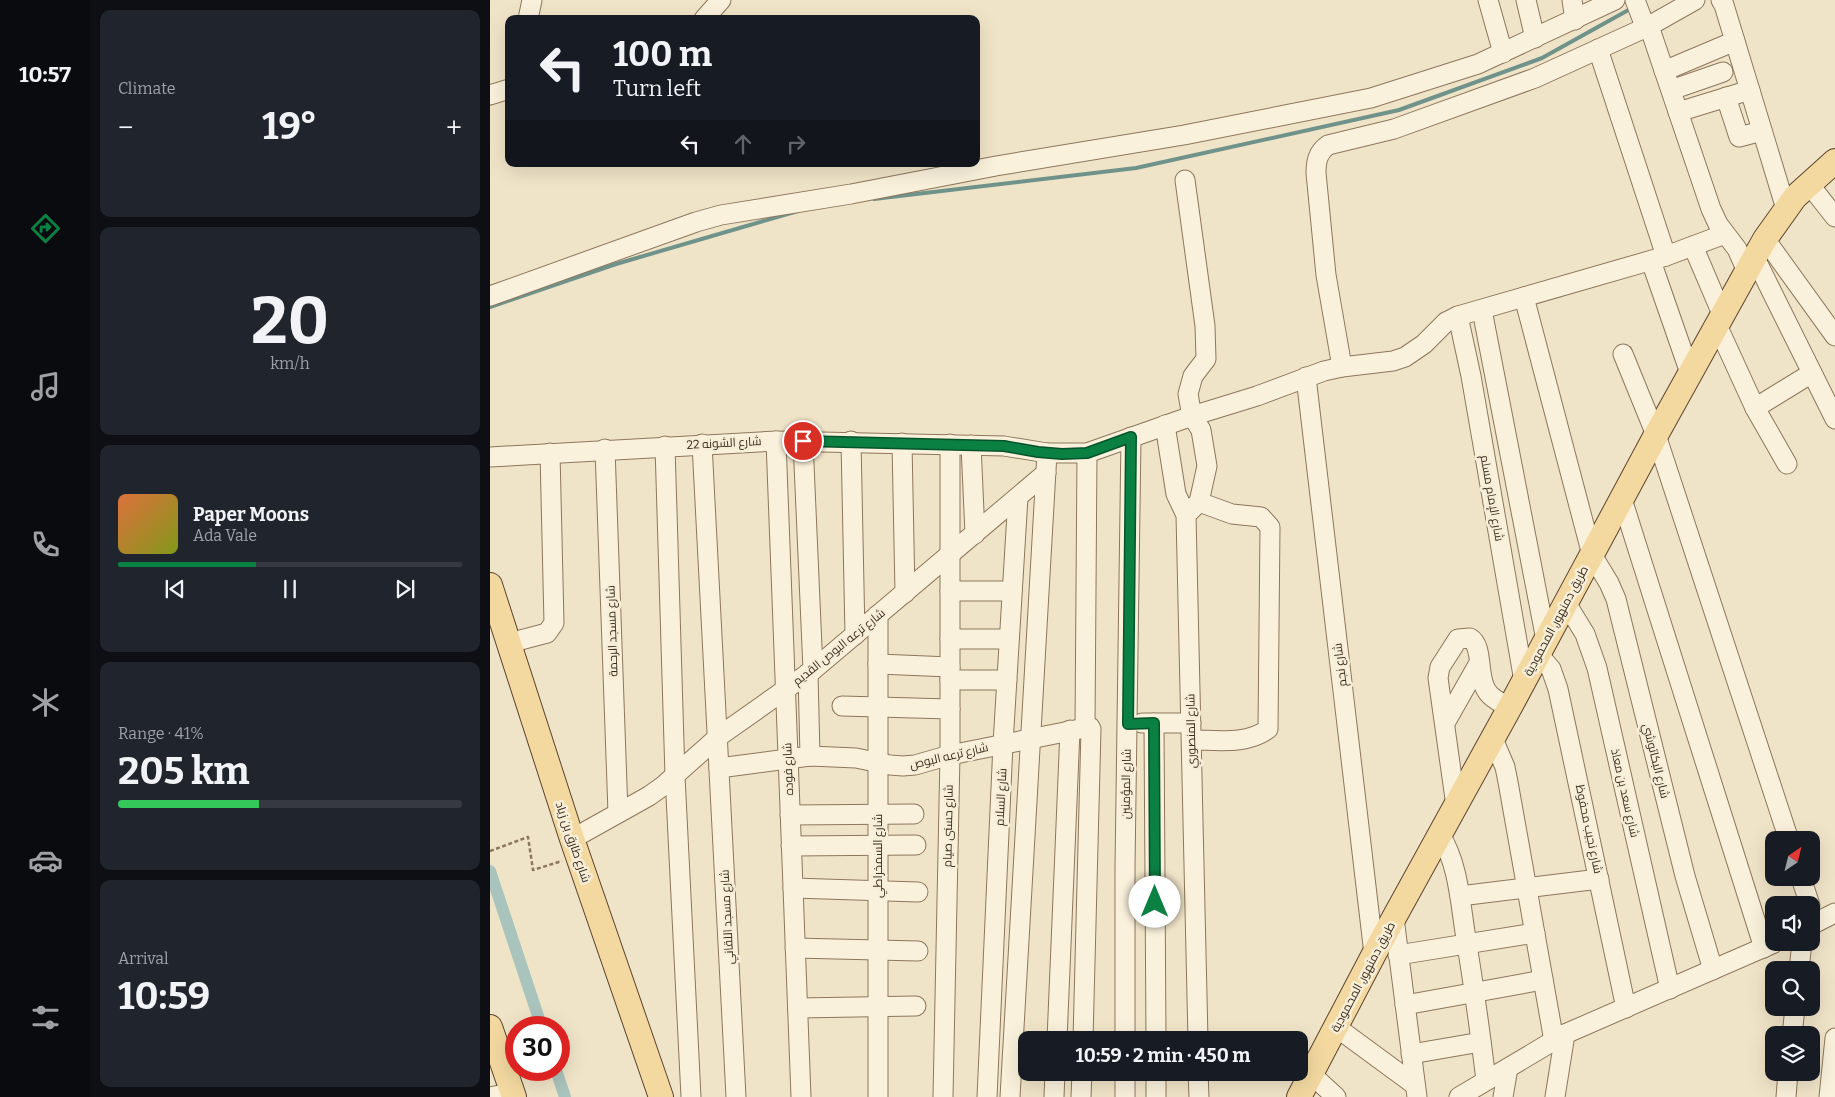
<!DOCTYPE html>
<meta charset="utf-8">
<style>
body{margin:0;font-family:Bitter,Cairo,serif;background:#20242c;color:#f1f3f6;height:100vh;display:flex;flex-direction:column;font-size:19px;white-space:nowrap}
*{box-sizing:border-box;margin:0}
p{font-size:16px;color:#9ea1a6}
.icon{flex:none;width:28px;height:28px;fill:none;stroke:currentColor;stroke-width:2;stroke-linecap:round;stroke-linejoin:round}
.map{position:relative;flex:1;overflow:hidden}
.details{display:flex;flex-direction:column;gap:10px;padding:10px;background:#0d0f14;width:400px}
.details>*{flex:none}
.banner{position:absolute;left:15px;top:15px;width:475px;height:152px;border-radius:10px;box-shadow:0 5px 20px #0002;background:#171b24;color:#f1f3f6;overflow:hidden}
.needle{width:32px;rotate:35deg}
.controls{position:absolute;left:1275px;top:831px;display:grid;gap:10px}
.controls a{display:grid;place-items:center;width:55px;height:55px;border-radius:10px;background:#171b24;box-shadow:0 5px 20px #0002;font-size:25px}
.speed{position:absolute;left:15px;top:1016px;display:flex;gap:10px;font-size:25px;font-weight:700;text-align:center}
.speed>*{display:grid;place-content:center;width:65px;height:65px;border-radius:50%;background:#171b24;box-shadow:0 5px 20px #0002;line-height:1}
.speed .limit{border:8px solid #d22;background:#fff;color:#111}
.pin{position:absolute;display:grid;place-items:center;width:42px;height:42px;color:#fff;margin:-21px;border:2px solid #fff;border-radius:50%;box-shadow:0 1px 5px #0007}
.me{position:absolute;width:55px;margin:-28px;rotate:0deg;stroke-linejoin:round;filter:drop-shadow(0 0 4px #0008)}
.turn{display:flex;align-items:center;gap:18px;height:105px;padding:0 25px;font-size:22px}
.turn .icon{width:65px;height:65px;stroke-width:2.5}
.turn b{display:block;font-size:35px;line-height:42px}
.lanes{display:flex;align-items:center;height:48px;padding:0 25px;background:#0003;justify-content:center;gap:25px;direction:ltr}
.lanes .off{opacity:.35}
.big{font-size:38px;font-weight:700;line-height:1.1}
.details .widget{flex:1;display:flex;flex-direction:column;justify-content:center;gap:8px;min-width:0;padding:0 18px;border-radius:10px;background:#20242c}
.details .dial{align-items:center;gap:0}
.dial b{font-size:65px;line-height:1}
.song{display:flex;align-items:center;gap:15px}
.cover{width:60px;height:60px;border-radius:8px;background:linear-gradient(135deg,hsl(20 70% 55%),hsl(70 70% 35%))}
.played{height:5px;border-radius:2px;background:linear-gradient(90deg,#0b8043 40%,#363941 40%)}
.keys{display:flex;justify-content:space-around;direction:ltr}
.heat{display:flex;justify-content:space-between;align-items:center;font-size:28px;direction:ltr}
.charge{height:8px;border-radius:4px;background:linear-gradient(90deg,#34c759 41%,#363941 0)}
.trip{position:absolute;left:528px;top:1031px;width:290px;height:50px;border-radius:10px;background:#171b24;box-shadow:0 5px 20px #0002;font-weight:700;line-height:50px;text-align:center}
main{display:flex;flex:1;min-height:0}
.tabs{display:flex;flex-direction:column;width:90px;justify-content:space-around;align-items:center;background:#090b0e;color:#9ea1a6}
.tabs .icon{width:35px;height:35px}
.tabs .selected{color:#0b8043}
.tabs b{font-size:22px;color:#f1f3f6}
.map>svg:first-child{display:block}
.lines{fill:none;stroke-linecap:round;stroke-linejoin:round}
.stream{stroke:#6f938a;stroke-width:4}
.canal{stroke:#a9c4bc;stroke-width:12}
.minor-casing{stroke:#8d765c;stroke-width:21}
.major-casing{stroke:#5b4430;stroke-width:26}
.path{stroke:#8d765c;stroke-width:2.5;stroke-dasharray:4 2.5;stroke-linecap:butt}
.minor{stroke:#faf1dc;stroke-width:19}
.major{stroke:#f3d9a0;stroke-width:24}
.route-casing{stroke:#07532c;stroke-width:12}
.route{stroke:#0b8043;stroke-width:9}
.labels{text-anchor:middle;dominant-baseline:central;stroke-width:5;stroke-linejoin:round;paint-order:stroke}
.street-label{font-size:12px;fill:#3d2e20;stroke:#f7eed8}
</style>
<main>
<nav class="tabs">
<b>10:57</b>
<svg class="icon selected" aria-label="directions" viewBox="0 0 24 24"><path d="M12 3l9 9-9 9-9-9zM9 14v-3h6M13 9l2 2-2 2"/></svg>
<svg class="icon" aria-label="music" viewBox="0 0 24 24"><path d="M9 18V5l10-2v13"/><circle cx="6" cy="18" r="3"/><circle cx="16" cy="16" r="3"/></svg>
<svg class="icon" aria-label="phone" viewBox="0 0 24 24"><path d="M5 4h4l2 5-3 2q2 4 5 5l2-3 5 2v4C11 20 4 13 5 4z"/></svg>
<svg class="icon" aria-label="climate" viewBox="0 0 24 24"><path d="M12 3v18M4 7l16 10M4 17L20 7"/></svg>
<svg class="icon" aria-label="car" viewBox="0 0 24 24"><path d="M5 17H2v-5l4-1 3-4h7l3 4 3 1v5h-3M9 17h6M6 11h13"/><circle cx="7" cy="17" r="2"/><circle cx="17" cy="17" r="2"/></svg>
<svg class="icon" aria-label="filters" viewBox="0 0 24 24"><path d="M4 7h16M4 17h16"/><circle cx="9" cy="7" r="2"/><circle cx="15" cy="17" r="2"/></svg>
</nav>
<section class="details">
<div class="widget"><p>Climate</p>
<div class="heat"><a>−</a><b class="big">19°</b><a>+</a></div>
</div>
<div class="widget dial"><b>20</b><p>km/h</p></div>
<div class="widget">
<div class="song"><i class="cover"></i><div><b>Paper Moons</b><p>Ada Vale</p></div></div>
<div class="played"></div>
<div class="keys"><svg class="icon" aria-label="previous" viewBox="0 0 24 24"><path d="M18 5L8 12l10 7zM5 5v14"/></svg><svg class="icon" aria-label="pause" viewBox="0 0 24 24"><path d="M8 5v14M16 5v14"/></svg><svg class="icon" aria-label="next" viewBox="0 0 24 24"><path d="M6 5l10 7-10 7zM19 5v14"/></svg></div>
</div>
<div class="widget"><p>Range · 41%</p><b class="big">205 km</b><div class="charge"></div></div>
<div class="widget"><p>Arrival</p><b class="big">10:59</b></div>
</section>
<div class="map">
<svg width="1345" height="1097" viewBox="0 0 1345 1097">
<rect width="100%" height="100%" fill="#f0e4c8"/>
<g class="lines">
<g class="stream">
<polyline points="384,199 646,168 909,110 1052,58 1142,8"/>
<polyline points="0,307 126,264 308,211"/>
</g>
<g class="canal">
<polyline points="0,871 52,1028"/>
<polyline points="66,1070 75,1097"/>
</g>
<defs>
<g id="minor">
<polyline points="998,0 1013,53"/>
<polyline points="1036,0 1045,38"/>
<polyline points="1082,0 1085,20"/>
<polyline points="1145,0 1153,21 1159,26"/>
<polyline points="1231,0 1234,5 1296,209"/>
<polyline points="38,19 42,0"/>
<polyline points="214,19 231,0"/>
<polyline points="1159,26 1221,209 1228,224 1247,249 1257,271"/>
<polyline points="1108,49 1176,256"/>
<polyline points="1174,71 1245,41"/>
<polyline points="1181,90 1233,72"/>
<polyline points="0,95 19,89"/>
<polyline points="1236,97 1249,137 1272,131"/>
<polyline points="1188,112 1260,90"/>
<polyline points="695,180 715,326 716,359 703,376 698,394 702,416 711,430 717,466 709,502 700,511"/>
<polyline points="1319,184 1345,217"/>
<polyline points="1275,239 1345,336"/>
<polyline points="1203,246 1232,314"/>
<polyline points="1265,258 1345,419"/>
<polyline points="1161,261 1200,373"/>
<polyline points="0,296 206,222 231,215 361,194 506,166 694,135 881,98 988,64 1125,0"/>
<polyline points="1034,297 1102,555 1119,583 1126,599 1195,876 1223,970"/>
<polyline points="992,310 1056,640"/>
<polyline points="968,316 981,376 1034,681"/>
<polyline points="1227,325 1265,408 1297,464"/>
<polyline points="1133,354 1166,435 1299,840"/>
<path d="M852 367 836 275 826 173C826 161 828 152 838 145L904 129 1045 78 1159 26 1205 0"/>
<polyline points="816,377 884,954"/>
<polyline points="1265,408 1322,373"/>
<polyline points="675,425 686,494 696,515 708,1040"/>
<polyline points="286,441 311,1097"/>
<polyline points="313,441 323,670"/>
<polyline points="361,441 365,635"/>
<polyline points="412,443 415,593"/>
<polyline points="212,444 246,1097"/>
<polyline points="481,445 485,534"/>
<polyline points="175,446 185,776 201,1097"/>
<polyline points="115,449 128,813"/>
<polyline points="0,457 286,441 514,446 557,453 597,453 702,416 767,396 834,371 852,367 903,361 915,357 934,344 956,322 968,316 1176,256 1235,234"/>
<polyline points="1132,499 1274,948"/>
<polyline points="460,591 522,591"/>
<polyline points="1076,603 1095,634 1107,668 1180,989"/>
<polyline points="388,615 388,1097"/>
<polyline points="460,639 519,639"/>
<polyline points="19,643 57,633 64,623 60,453"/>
<polyline points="1049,655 1061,669 1068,689 1136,1008"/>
<polyline points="388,664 460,667"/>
<polyline points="318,673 320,756"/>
<polyline points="460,680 517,680"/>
<polyline points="352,706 460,709"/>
<polyline points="652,723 701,723"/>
<polyline points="664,723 666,1040"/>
<polyline points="955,723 989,663"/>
<polyline points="595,727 597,453"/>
<polyline points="1003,739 1015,767 1018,782 1064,1041"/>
<path d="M702 740C727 740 757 745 778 729L780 527 771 517 742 514 709 502"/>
<polyline points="229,768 320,756 366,758 400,765 413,766 425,765 460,755 600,727 601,729 593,1040"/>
<path d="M966 806 948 678 950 667 968 639 980 638C995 647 985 680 1000 695 1006 701 1013 704 1020 707"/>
<polyline points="300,815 424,814"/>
<path d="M950 835C968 863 970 900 975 932 983 981 990 1031 996 1080"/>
<polyline points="82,839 159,796 173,786 228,737 323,670 556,473"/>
<polyline points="301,846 426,845"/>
<polyline points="1311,878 1320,905"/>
<polyline points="303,888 428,892"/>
<polyline points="970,896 1109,879"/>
<polyline points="904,918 927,1097"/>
<polyline points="1321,925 1345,913"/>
<polyline points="305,948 428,951"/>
<polyline points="908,955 1045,933"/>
<polyline points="1309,970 1312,942"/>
<polyline points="915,1005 1053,980"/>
<polyline points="308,1008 426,1006"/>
<polyline points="846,1027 925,1085"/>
<polyline points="1302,1035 1305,1008"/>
<polyline points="567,1040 580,730"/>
<polyline points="635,1040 635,867 641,437"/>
<polyline points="921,1054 991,1042"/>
<polyline points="635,1072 635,1097"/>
<polyline points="666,1072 666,1097"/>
<polyline points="708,1072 709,1097"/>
<polyline points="821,1074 846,1097"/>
<polyline points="0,1097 10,1095"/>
<polyline points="453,1097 460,755 460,444"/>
<polyline points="497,1097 513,744 528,497"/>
<polyline points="520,1097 557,453"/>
<polyline points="564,1097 565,1072"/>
<polyline points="591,1097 592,1072"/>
<polyline points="969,1097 1075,1034 1284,943"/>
<polyline points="1013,1097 1018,1068"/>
<polyline points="1065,1097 1075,1034"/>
<polyline points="1296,1097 1298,1072"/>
<polyline points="1339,1097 1345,1038"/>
</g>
<g id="major">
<polyline points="0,585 82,839 171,1097"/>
<polyline points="0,1027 24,1097"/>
<polyline points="809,1097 884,954 1020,707 1166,435 1257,271 1275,239 1305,197 1345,161"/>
</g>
</defs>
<use href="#minor" class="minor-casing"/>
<use href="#major" class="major-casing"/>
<polyline class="path" points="0,851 38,837 43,870 72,861"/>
<use href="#minor" class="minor"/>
<use href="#major" class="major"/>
</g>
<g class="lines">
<defs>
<polyline id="route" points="313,441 514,446 548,452 572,454 597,453 641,437 638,724 664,723 665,902"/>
</defs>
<use href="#route" class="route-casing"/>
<use href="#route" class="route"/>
</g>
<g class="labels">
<g class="street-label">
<text transform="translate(234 443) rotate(-3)">شارع الشونه 22</text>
<text transform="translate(1002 498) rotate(80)">شارع الإمام مسلم</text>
<text transform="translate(1066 621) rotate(-62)">طريق دمنهور, المحمودية</text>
<text transform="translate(122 631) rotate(-92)">شارع مسجد الرحمة</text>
<text transform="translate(349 647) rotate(-39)">شارع ترعه البوص القديم</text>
<text transform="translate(850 665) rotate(-97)">شارع نجم</text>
<text transform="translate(701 731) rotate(-91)">شارع المنصوري</text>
<text transform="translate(459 756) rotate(-13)">شارع ترعه البوص</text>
<text transform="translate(1166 761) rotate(76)">شارع البكاتوشي</text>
<text transform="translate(298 769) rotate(-92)">شارع فوده</text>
<text transform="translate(636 784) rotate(-89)">شارع المؤمنين</text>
<text transform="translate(1135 793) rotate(77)">شارع سعد بن معاذ</text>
<text transform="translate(511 797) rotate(-87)">شارع السلام</text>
<text transform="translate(458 826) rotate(-89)">شارع حسنى صيام</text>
<text transform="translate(1099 829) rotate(78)">شارع نجيب محفوظ</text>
<text transform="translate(83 842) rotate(71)">شارع طارق بن زياد</text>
<text transform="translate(388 856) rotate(-90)">شارع السمخراطي</text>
<text transform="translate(237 917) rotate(-93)">شارع مسجد اللقاني</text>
<text transform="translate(873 977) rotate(-62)">طريق دمنهور, المحمودية</text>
</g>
</g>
</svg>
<div class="controls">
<a><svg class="needle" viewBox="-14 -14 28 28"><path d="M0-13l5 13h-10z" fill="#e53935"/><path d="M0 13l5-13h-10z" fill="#9ea1a6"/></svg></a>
<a><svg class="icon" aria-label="sound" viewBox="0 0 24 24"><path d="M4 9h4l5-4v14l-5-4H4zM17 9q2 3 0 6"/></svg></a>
<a><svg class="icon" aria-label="search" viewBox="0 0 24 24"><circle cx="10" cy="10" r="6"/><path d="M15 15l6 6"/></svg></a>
<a><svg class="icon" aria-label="layers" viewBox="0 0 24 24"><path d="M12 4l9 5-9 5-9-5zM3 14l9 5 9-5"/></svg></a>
</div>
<div class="speed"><div class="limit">30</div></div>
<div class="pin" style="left:313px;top:441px;background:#d93025"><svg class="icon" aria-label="arrive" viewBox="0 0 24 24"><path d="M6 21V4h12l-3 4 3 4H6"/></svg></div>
<svg class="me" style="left:665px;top:902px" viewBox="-20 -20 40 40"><circle r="19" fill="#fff"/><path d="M0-13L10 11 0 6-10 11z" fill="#0b8043"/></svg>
<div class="trip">10:59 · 2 min · 450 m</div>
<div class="banner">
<div class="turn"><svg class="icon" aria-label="left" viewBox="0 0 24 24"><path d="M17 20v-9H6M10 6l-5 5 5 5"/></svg><div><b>100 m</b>Turn left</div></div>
<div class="lanes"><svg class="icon" aria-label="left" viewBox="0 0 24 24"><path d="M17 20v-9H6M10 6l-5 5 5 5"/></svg><svg class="icon off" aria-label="ahead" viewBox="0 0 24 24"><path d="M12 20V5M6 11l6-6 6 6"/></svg><svg class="icon off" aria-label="right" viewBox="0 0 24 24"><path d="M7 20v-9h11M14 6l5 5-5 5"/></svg></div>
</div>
</div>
</main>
